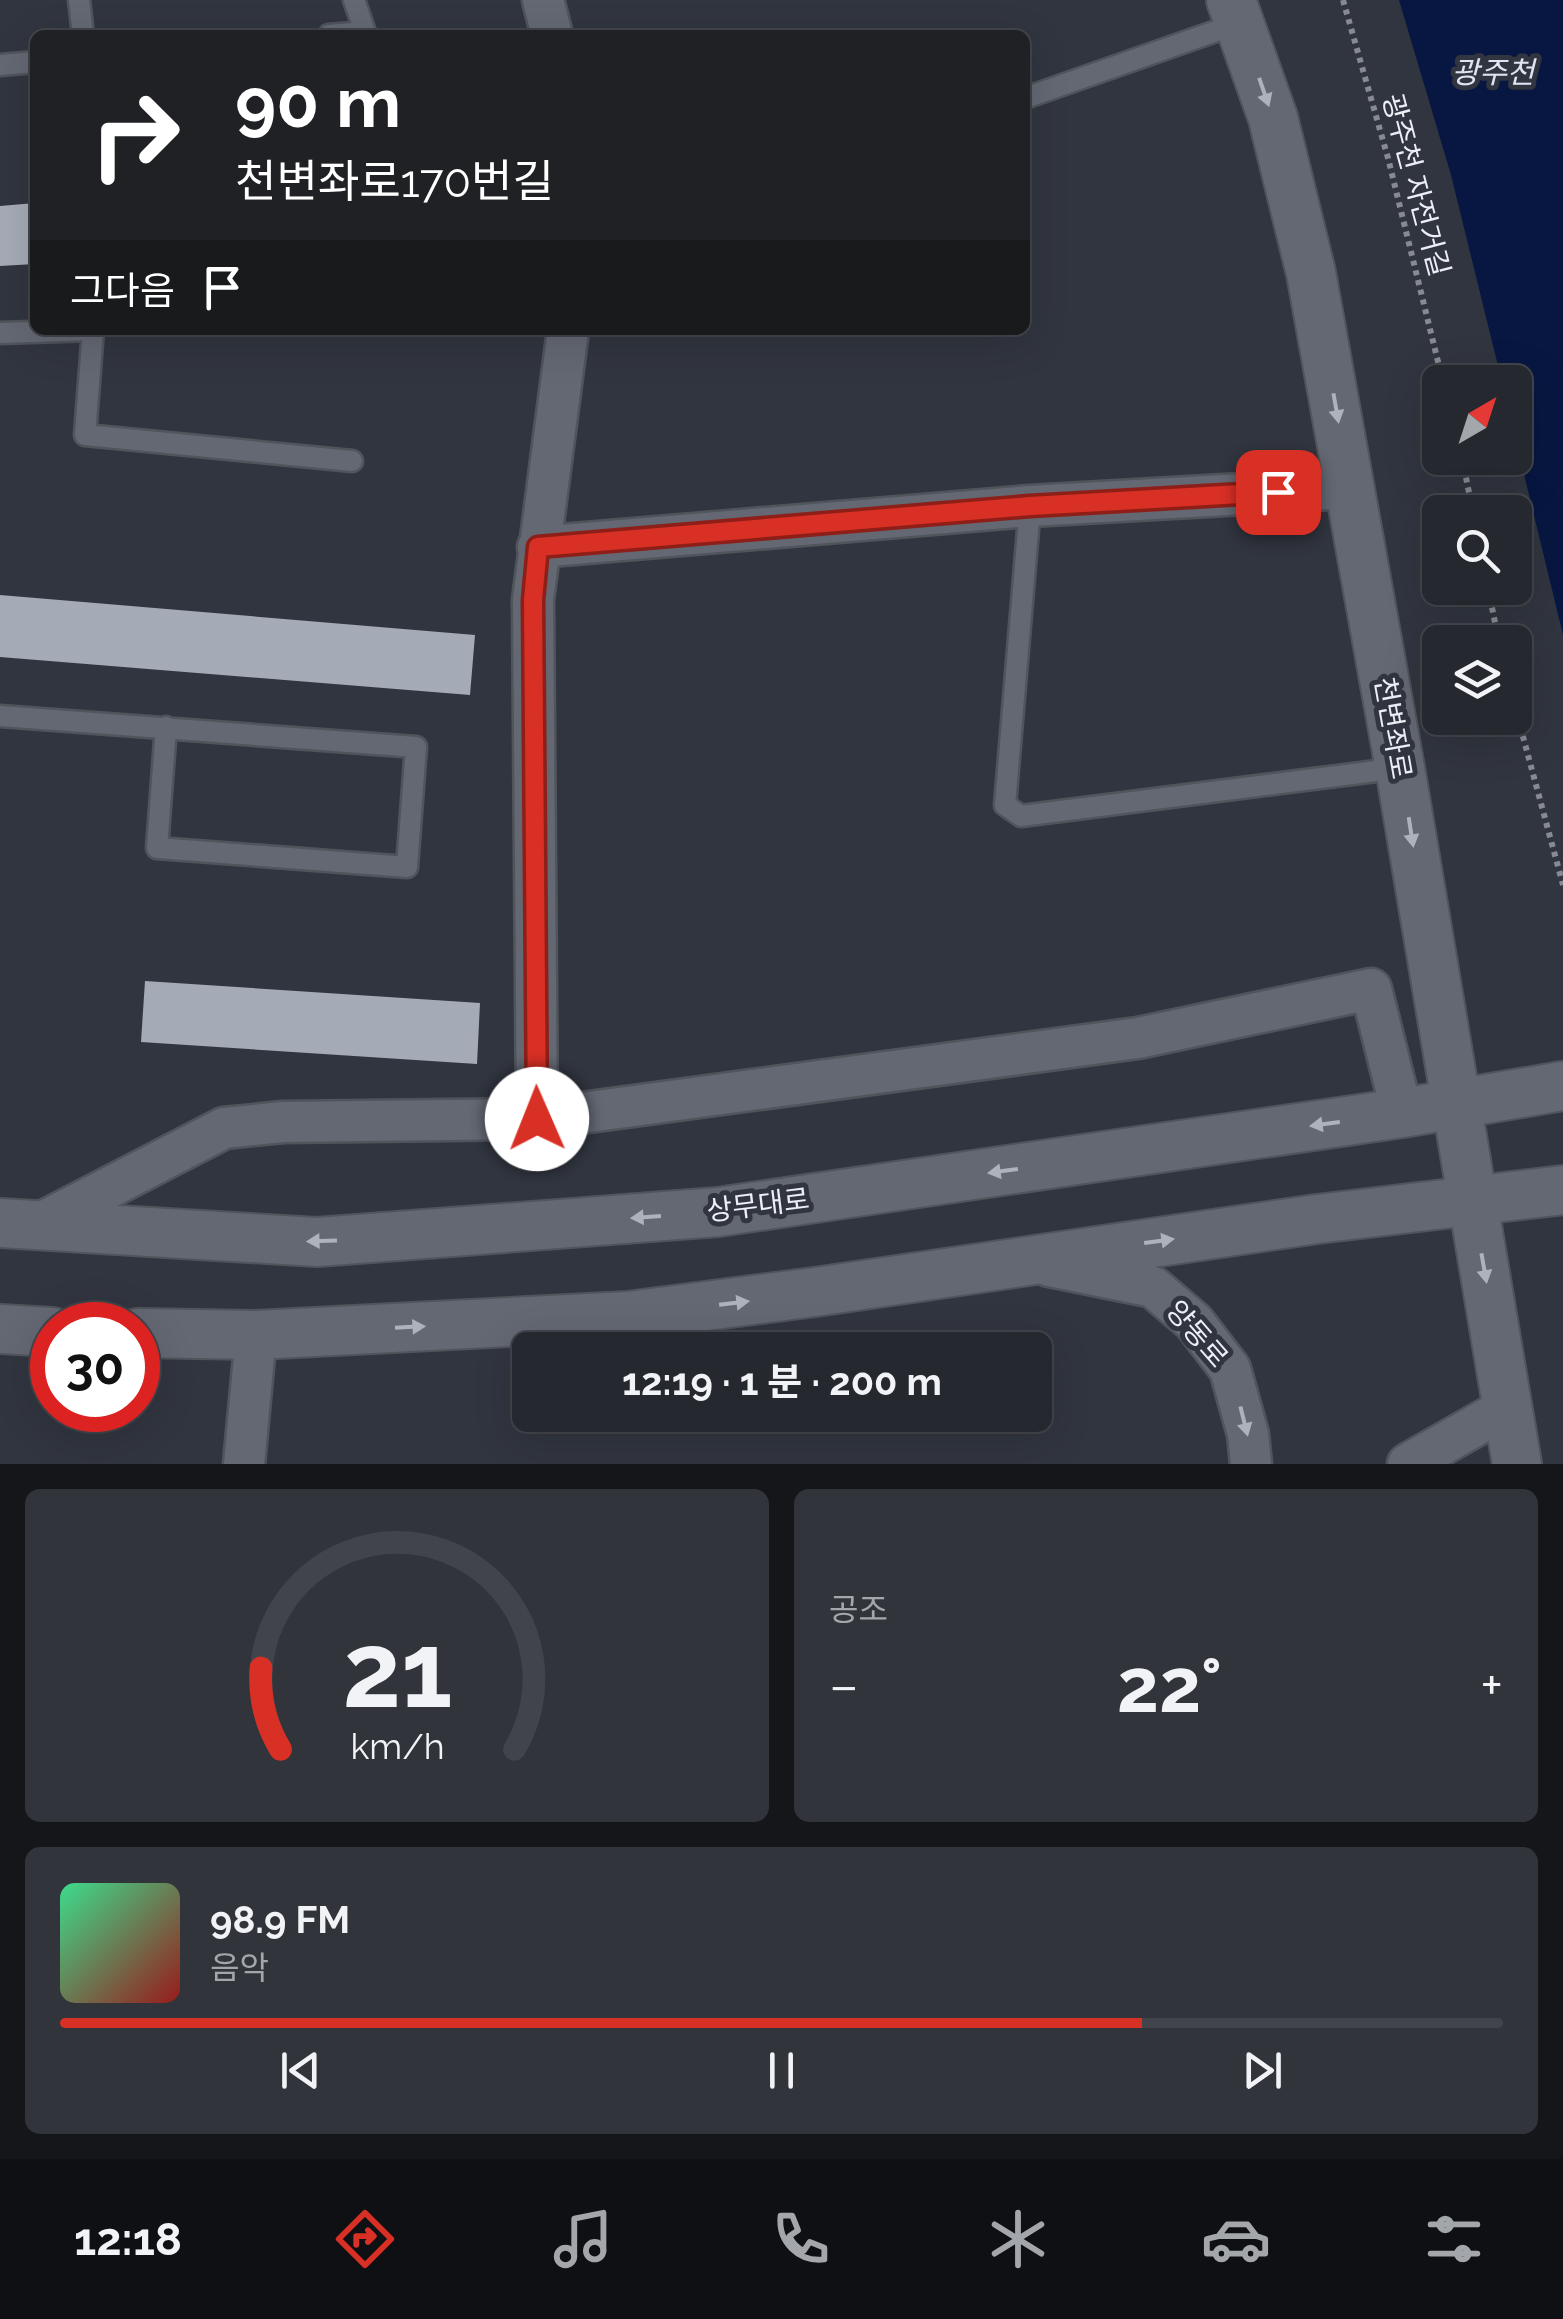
<!DOCTYPE html>
<html lang="ko">
<meta charset="utf-8">
<style>
body{margin:0;font-family:Raleway,"Noto Sans KR",sans-serif;background:#31343b;color:#f1f3f6;height:100vh;display:flex;flex-direction:column;font-size:38px;white-space:nowrap}
*{box-sizing:border-box;margin:0}
p{font-size:32px;color:#a3a6aa}
.icon{flex:none;width:55px;height:55px;fill:none;stroke:currentColor;stroke-width:2;stroke-linecap:round;stroke-linejoin:round}
.map{position:relative;height:1464px;overflow:hidden}
.drawer{display:flex;flex-direction:column;gap:25px;padding:25px;background:#14161a;flex:1}
.drawer>*{flex:none}
.banner{position:absolute;left:30px;top:30px;width:1000px;height:305px;border-radius:15px;box-shadow:0 10px 40px #0002,0 0 0 2px #42444b;background:#202124;color:#fff;overflow:hidden}
.needle{width:65px;rotate:39deg}
.buttons{position:absolute;left:1422px;top:365px;display:grid;gap:20px}
.buttons a{display:grid;place-items:center;width:110px;height:110px;border-radius:15px;background:#25282f;box-shadow:0 10px 40px #0002,0 0 0 2px #42444b;font-size:50px}
.speed{position:absolute;left:30px;top:1302px;display:flex;gap:20px;font-size:50px;font-weight:700;text-align:center}
.speed>*{display:grid;place-content:center;width:130px;height:130px;border-radius:50%;background:#25282f;box-shadow:0 10px 40px #0002,0 0 0 2px #42444b;line-height:1}
.speed .limit{border:15px solid #d22;background:#fff;color:#111}
.pin{position:absolute;display:grid;place-items:center;width:85px;height:85px;color:#fff;margin:-42px;border-radius:20px;box-shadow:0 5px 15px #0006}
.me{position:absolute;width:110px;margin:-55px;rotate:359deg;stroke-linejoin:round;filter:drop-shadow(0 0 8px #0008)}
.turn{display:flex;align-items:center;gap:35px;height:210px;padding:0 40px;font-size:45px}
.turn .icon{width:130px;height:130px;stroke-width:2.5}
.turn b{display:block;font-size:70px;line-height:85px}
.then{display:flex;align-items:center;height:95px;padding:0 40px;background:#0003;gap:20px;font-size:38px}
.big{font-size:75px;font-weight:700;line-height:1.1}
.drawer .widget{flex:1;display:flex;flex-direction:column;justify-content:center;gap:15px;min-width:0;padding:0 35px;border-radius:15px;background:#31343b}
.drawer .dial{align-items:center;gap:0}
.dial svg{height:260px;overflow:visible;fill:none;stroke:#42444b;stroke-width:7;stroke-linecap:round;text-anchor:middle}
.dial text{fill:#f1f3f6;stroke:none}
.song{display:flex;align-items:center;gap:30px}
.cover{width:120px;height:120px;border-radius:15px;background:linear-gradient(135deg,hsl(150 70% 55%),hsl(0 70% 35%))}
.played{height:10px;border-radius:5px;background:linear-gradient(90deg,#d93025 75%,#42444b 75%)}
.keys{display:flex;justify-content:space-around;direction:ltr}
.heat{display:flex;justify-content:space-between;align-items:center;font-size:55px;direction:ltr}
.drawer .tiles{flex:1;display:grid;gap:25px;grid-template-columns:1fr 1fr}
.widget:last-child{grid-column:span 2}
.trip{position:absolute;left:512px;top:1332px;width:540px;height:100px;border-radius:15px;background:#25282f;box-shadow:0 10px 40px #0002,0 0 0 2px #42444b;font-weight:700;line-height:100px;text-align:center}
.tab-bar{display:flex;height:160px;justify-content:space-around;align-items:center;background:#0f1013;color:#a3a6aa}
.tab-bar .icon{width:70px;height:70px}
.tab-bar .current{color:#d93025}
.tab-bar b{font-size:45px;color:#f1f3f6}
.map>svg:first-child{display:block}
.water{fill:#081741}
.building{fill:#a5abb6}
.lines{fill:none;stroke-linecap:round;stroke-linejoin:round}
.service-casing{stroke:#50545b;stroke-width:25}
.minor-casing{stroke:#50545b;stroke-width:45}
.tertiary-casing{stroke:#50545b;stroke-width:52}
.path{stroke:#878a92;stroke-width:6;stroke-dasharray:5 5;stroke-linecap:butt}
.service{stroke:#636873;stroke-width:20}
.minor{stroke:#636873;stroke-width:40}
.tertiary{stroke:#636873;stroke-width:48}
.oneway{fill:#aeb2ba}
.route-casing{stroke:#8d1f18;stroke-width:25}
.route{stroke:#d93025;stroke-width:18}
.labels{text-anchor:middle;dominant-baseline:central;stroke-width:10;stroke-linejoin:round;paint-order:stroke}
.street-label{font-size:28px;fill:#eceff5;stroke:#31353f}
.water-label{font-size:30px;font-style:italic;fill:#dde4f4;stroke:#31353f}
</style>
<div class="map">
<svg width="1563" height="1464" viewBox="0 0 1563 1464">
<rect width="100%" height="100%" fill="#31353f"/>
<polygon class="water" points="1399,0 1563,0 1563,635 1515,437 1515,382 1502,382 1451,175"/>
<g class="building">
<polygon points="35,203 35,264 0,266 0,206"/>
<polygon points="0,595 475,635 470,695 0,657"/>
<polygon points="145,981 480,1003 477,1064 141,1042"/>
</g>
<g class="lines">
<defs>
<g id="service">
<polyline points="79,0 83,35"/>
<polyline points="329,35 365,32 354,0"/>
<polyline points="0,65 35,62"/>
<polyline points="1025,98 1239,23"/>
<polyline points="93,330 85,435 352,461"/>
<polyline points="0,333 93,330"/>
<polyline points="1030,506 1005,805 1021,816 1400,768"/>
<polyline points="0,716 416,747 407,867 157,848 166,727"/>
</g>
<g id="minor">
<polyline points="543,0 552,35"/>
<polyline points="538,547 1030,506 1350,488"/>
<polyline points="537,1119 533,600 568,330"/>
<polyline points="33,1227 224,1128 283,1122 537,1119 1138,1038 1371,989 1402,1113"/>
<polyline points="1049,1266 1153,1287 1194,1322 1230,1369 1248,1434 1251,1464"/>
<polyline points="244,1464 256,1335"/>
<polyline points="1408,1464 1508,1407"/>
</g>
<g id="tertiary">
<polyline points="1231,0 1273,118 1311,273 1400,768 1517,1464"/>
<polyline points="0,1223 317,1242 718,1212 1402,1113 1563,1086"/>
<polyline points="0,1329 52,1332"/>
<polyline points="138,1333 256,1335 628,1316 815,1292 1317,1219 1563,1190"/>
</g>
</defs>
<use href="#service" class="service-casing"/>
<use href="#minor" class="minor-casing"/>
<use href="#tertiary" class="tertiary-casing"/>
<g class="path">
<polyline points="1343,0 1388,158 1443,382"/>
<polyline points="1462,458 1473,512"/>
<polyline points="1488,588 1499,642"/>
<polyline points="1515,707 1563,885"/>
</g>
<use href="#service" class="service"/>
<use href="#minor" class="minor"/>
<use href="#tertiary" class="tertiary"/>
</g>
<defs><path id="oneway-solid" d="M-6-.8H1V-3.2L6.5 0L1 3.2V.8H-6Z" transform="scale(2.5)"/></defs>
<g class="oneway">
<use href="#oneway-solid" transform="translate(1264 92) rotate(71)"/>
<use href="#oneway-solid" transform="translate(1336 408) rotate(80)"/>
<use href="#oneway-solid" transform="translate(1411 832) rotate(81)"/>
<use href="#oneway-solid" transform="translate(1325 1124) rotate(172)"/>
<use href="#oneway-solid" transform="translate(1003 1171) rotate(172)"/>
<use href="#oneway-solid" transform="translate(646 1217) rotate(176)"/>
<use href="#oneway-solid" transform="translate(322 1241) rotate(178)"/>
<use href="#oneway-solid" transform="translate(1159 1241) rotate(-8)"/>
<use href="#oneway-solid" transform="translate(1484 1268) rotate(80)"/>
<use href="#oneway-solid" transform="translate(734 1303) rotate(-7)"/>
<use href="#oneway-solid" transform="translate(410 1327) rotate(-3)"/>
<use href="#oneway-solid" transform="translate(1244 1421) rotate(76)"/>
</g>
<g class="lines">
<defs>
<polyline id="route" points="537,1119 533,600 538,547 1030,506 1278,492"/>
</defs>
<use href="#route" class="route-casing"/>
<use href="#route" class="route"/>
</g>
<g class="labels">
<g class="street-label">
<text transform="translate(1416 185) rotate(75)">광주천 자전거길</text>
<text transform="translate(1393 728) rotate(80)">천변좌로</text>
<text transform="translate(758 1205) rotate(-7)">상무대로</text>
<text transform="translate(1197 1334) rotate(49)">양동로</text>
</g>
<g class="water-label">
<text x="1493" y="72">광주천</text>
</g>
</g>
</svg>
<div class="buttons">
<a><svg class="needle" viewBox="-14 -14 28 28"><path d="M0-13l5 13h-10z" fill="#e53935"/><path d="M0 13l5-13h-10z" fill="#a3a6aa"/></svg></a>
<a><svg class="icon" aria-label="search" viewBox="0 0 24 24"><circle cx="10" cy="10" r="6"/><path d="M15 15l6 6"/></svg></a>
<a><svg class="icon" aria-label="layers" viewBox="0 0 24 24"><path d="M12 4l9 5-9 5-9-5zM3 14l9 5 9-5"/></svg></a>
</div>
<div class="speed"><div class="limit">30</div></div>
<div class="pin" style="left:1278px;top:492px;background:#d93025"><svg class="icon" aria-label="arrive" viewBox="0 0 24 24"><path d="M6 21V4h12l-3 4 3 4H6"/></svg></div>
<svg class="me" style="left:537px;top:1119px" viewBox="-20 -20 40 40"><circle r="19" fill="#fff"/><path d="M0-13L10 11 0 6-10 11z" fill="#d93025"/></svg>
<div class="trip">12:19 · 1 분 · 200 m</div>
<div class="banner">
<div class="turn"><svg class="icon" aria-label="right" viewBox="0 0 24 24"><path d="M7 20v-9h11M14 6l5 5-5 5"/></svg><div><b>90 m</b>천변좌로170번길</div></div>
<div class="then">그다음<svg class="icon" aria-label="arrive" viewBox="0 0 24 24"><path d="M6 21V4h12l-3 4 3 4H6"/></svg></div>
</div>
</div>
<section class="drawer">
<div class="tiles">
<div class="widget dial"><svg viewBox="0 0 100 80">
<path d="M14 69A42 42 0 1 1 86 69"/>
<path d="M14 69A42 42 0 0 1 8 44" stroke="#d93025"/>
<text x="50" y="56" font-size="32" font-weight="700">21</text>
<text x="50" y="72" font-size="11">km/h</text>
</svg></div>
<div class="widget"><p>공조</p>
<div class="heat"><a>−</a><b class="big">22°</b><a>+</a></div>
</div>
<div class="widget">
<div class="song"><i class="cover"></i><div><b>98.9 FM</b><p>음악</p></div></div>
<div class="played"></div>
<div class="keys"><svg class="icon" aria-label="previous" viewBox="0 0 24 24"><path d="M18 5L8 12l10 7zM5 5v14"/></svg><svg class="icon" aria-label="pause" viewBox="0 0 24 24"><path d="M8 5v14M16 5v14"/></svg><svg class="icon" aria-label="next" viewBox="0 0 24 24"><path d="M6 5l10 7-10 7zM19 5v14"/></svg></div>
</div>
</div>
</section>
<nav class="tab-bar">
<b>12:18</b>
<svg class="icon current" aria-label="directions" viewBox="0 0 24 24"><path d="M12 3l9 9-9 9-9-9zM9 14v-3h6M13 9l2 2-2 2"/></svg>
<svg class="icon" aria-label="music" viewBox="0 0 24 24"><path d="M9 18V5l10-2v13"/><circle cx="6" cy="18" r="3"/><circle cx="16" cy="16" r="3"/></svg>
<svg class="icon" aria-label="phone" viewBox="0 0 24 24"><path d="M5 4h4l2 5-3 2q2 4 5 5l2-3 5 2v4C11 20 4 13 5 4z"/></svg>
<svg class="icon" aria-label="climate" viewBox="0 0 24 24"><path d="M12 3v18M4 7l16 10M4 17L20 7"/></svg>
<svg class="icon" aria-label="car" viewBox="0 0 24 24"><path d="M5 17H2v-5l4-1 3-4h7l3 4 3 1v5h-3M9 17h6M6 11h13"/><circle cx="7" cy="17" r="2"/><circle cx="17" cy="17" r="2"/></svg>
<svg class="icon" aria-label="filters" viewBox="0 0 24 24"><path d="M4 7h16M4 17h16"/><circle cx="9" cy="7" r="2"/><circle cx="15" cy="17" r="2"/></svg>
</nav>
